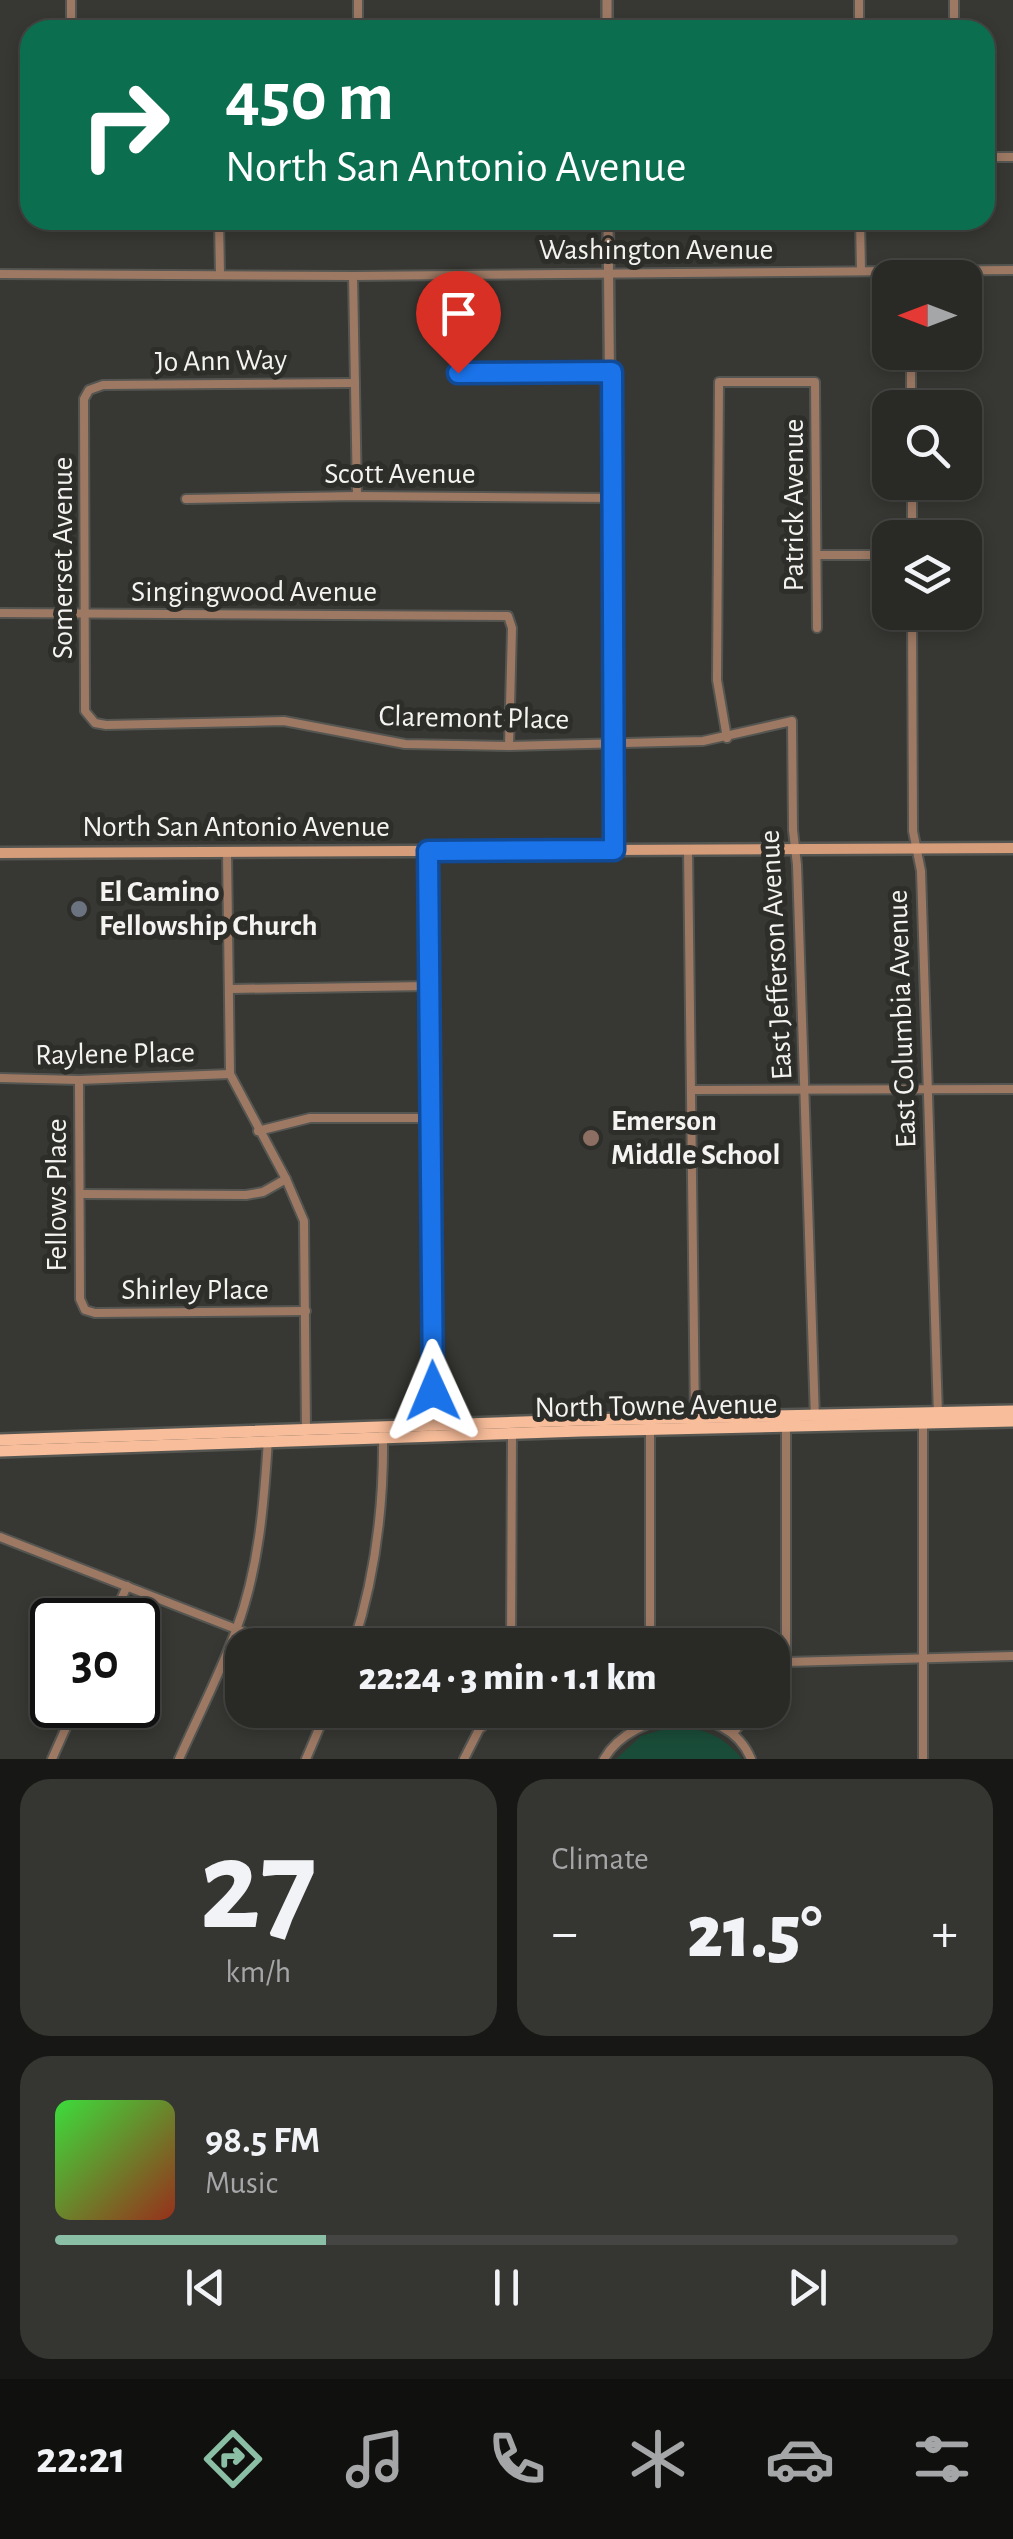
<!DOCTYPE html>
<meta charset="utf-8">
<style>
body{margin:0;font-family:"Alegreya Sans",sans-serif;background:#353532;color:#f1f3f6;height:100vh;display:flex;flex-direction:column;font-size:38px;white-space:nowrap}
*{box-sizing:border-box;margin:0}
p{font-size:32px;color:#a5a6a7}
.icon{flex:none;width:55px;height:55px;fill:none;stroke:currentColor;stroke-width:2;stroke-linecap:round;stroke-linejoin:round}
.map{position:relative;height:1759px;overflow:hidden}
.panel{display:flex;flex-direction:column;gap:20px;padding:20px;background:#171715;flex:1}
.panel>*{flex:none}
.guide{position:absolute;left:20px;top:20px;width:975px;height:210px;border-radius:30px;box-shadow:0 5px 15px #0003,0 0 0 2px #454543;background:#0b6e4f;color:#fff;overflow:hidden}
.needle{width:65px;rotate:270deg}
.tools{position:absolute;left:872px;top:260px;display:grid;gap:20px}
.tools a{display:grid;place-items:center;width:110px;height:110px;border-radius:20px;background:#292926;box-shadow:0 5px 15px #0003,0 0 0 2px #454543;font-size:50px}
.speed{position:absolute;left:30px;top:1598px;display:flex;gap:20px;font-size:50px;font-weight:700;text-align:center}
.speed>*{display:grid;place-content:center;width:130px;height:130px;border-radius:50%;background:#292926;box-shadow:0 5px 15px #0003,0 0 0 2px #454543;line-height:1}
.speed .limit{border:5px solid #111;border-radius:15px;background:#fff;color:#111}
.pin{position:absolute;display:grid;place-items:center;width:85px;height:85px;color:#fff;margin:-102px -42px;border-radius:50% 50% 50% 0;rotate:-45deg;box-shadow:0 0 10px #0007}
.pin .icon{rotate:45deg}
.me{position:absolute;width:110px;margin:-55px;rotate:359deg;stroke-linejoin:round;filter:drop-shadow(0 0 8px #0008)}
.turn{display:flex;align-items:center;gap:35px;height:210px;padding:0 40px;font-size:45px}
.turn .icon{width:130px;height:130px;stroke-width:2.5}
.turn b{display:block;font-size:70px;line-height:85px}
.big{font-size:75px;font-weight:800;line-height:1.1}
.panel .card{flex:1;display:flex;flex-direction:column;justify-content:center;gap:15px;min-width:0;padding:0 35px;border-radius:30px;background:#353532}
.panel .dial{align-items:center;gap:0}
.dial b{font-size:130px;line-height:1}
.song{display:flex;align-items:center;gap:30px}
.cover{width:120px;height:120px;border-radius:15px;background:linear-gradient(135deg,hsl(120 70% 55%),hsl(10 70% 35%))}
.played{height:10px;border-radius:5px;background:linear-gradient(90deg,#8abfa5 30%,#454543 30%)}
.keys{display:flex;justify-content:space-around;direction:ltr}
.heat{display:flex;justify-content:space-between;align-items:center;font-size:55px;direction:ltr}
.panel .tiles{flex:1;display:grid;gap:20px;grid-template-columns:1fr 1fr}
.card:last-child{grid-column:span 2}
.trip{position:absolute;left:225px;top:1628px;width:565px;height:100px;border-radius:30px;background:#292926;box-shadow:0 5px 15px #0003,0 0 0 2px #454543;font-weight:800;line-height:100px;text-align:center}
.menu{display:flex;height:160px;justify-content:space-around;align-items:center;background:#10100f;color:#a5a6a7}
.menu .icon{width:70px;height:70px}
.menu .on{color:#8abfa5}
.menu b{font-size:45px;color:#f1f3f6}
.map>svg:first-child{display:block}
.green{fill:#1a4d39}
.lines{fill:none;stroke-linecap:round;stroke-linejoin:round}
.minor-casing{stroke:#555551;stroke-width:12}
.tertiary-casing{stroke:#555551;stroke-width:14}
.secondary-casing{stroke:#555551;stroke-width:15}
.primary-casing{stroke:#555551;stroke-width:16}
.minor{stroke:#9d7964;stroke-width:8}
.tertiary{stroke:#9d7964;stroke-width:9}
.secondary{stroke:#d69d7b;stroke-width:10}
.primary{stroke:#f8bd9a;stroke-width:11}
.route-casing{stroke:#114b97;stroke-width:25}
.route{stroke:#1a73e8;stroke-width:18}
.worship-dot{fill:#6b7280;stroke:#2d2d29;stroke-width:4}
.education-dot{fill:#8d6e63;stroke:#2d2d29;stroke-width:4}
.labels{text-anchor:middle;dominant-baseline:central;stroke-width:10;stroke-linejoin:round;paint-order:stroke}
.street-label{font-size:30px;fill:#f4f3f1;stroke:#2d2d29}
.poi-label{font-size:30px;font-weight:bold;fill:#f4f3f1;stroke:#2d2d29;text-anchor:start}
</style>
<div class="map">
<svg width="1013" height="1759" viewBox="0 0 1013 1759">
<rect width="100%" height="100%" fill="#373733"/>
<path class="green" d="M671 1727C701 1727 723 1735 742 1759H616L641 1736Z"/>
<g class="lines">
<defs>
<g id="minor">
<polyline points="71,0 71,30"/>
<polyline points="859,0 859,30"/>
<polyline points="358,30 358,0"/>
<polyline points="954,30 954,0"/>
<polyline points="985,157 1013,157"/>
<polyline points="219,220 220,275"/>
<polyline points="860,220 861,271"/>
<polyline points="0,274 353,276 1013,270"/>
<polyline points="353,276 357,496"/>
<polyline points="911,352 911,408"/>
<polyline points="458,373 611,372"/>
<polyline points="355,383 103,385 89,390 84,399 85,711 95,723 106,725 284,721 405,744 509,746 703,741 792,721 793,830 797,865 815,1419"/>
<polyline points="912,482 912,538"/>
<polyline points="186,499 357,496 613,498"/>
<polyline points="817,555 890,555"/>
<polyline points="912,612 913,831 921,871 938,1415"/>
<polyline points="0,613 508,616 512,628 509,746"/>
<polyline points="727,738 717,680 719,382 815,382 817,628"/>
<polyline points="688,849 695,1421"/>
<polyline points="428,851 433,1428"/>
<polyline points="227,852 230,1074 286,1179 304,1221 306,1431"/>
<polyline points="231,989 428,986"/>
<polyline points="0,1078 79,1080 230,1074"/>
<polyline points="79,1080 80,1299 85,1310 95,1313 306,1311"/>
<polyline points="692,1090 1013,1089"/>
<polyline points="258,1131 310,1118 429,1118"/>
<polyline points="82,1194 246,1195 263,1192 286,1179"/>
<polyline points="0,1537 277,1645"/>
<polyline points="112,1620 127,1586"/>
<path d="M353 1645C376 1575 384 1506 383 1433"/>
<polyline points="511,1645 512,1435"/>
<polyline points="650,1645 650,1430"/>
<polyline points="786,1662 1013,1656"/>
<polyline points="772,1680 786,1662 786,1424"/>
<polyline points="445,1710 482,1727"/>
<polyline points="734,1732 751,1710"/>
<polyline points="52,1759 76,1705"/>
<path d="M179 1759C198 1716 220 1674 236 1630 259 1569 264 1504 268 1439"/>
<polyline points="306,1759 327,1710"/>
<polyline points="464,1759 489,1710"/>
<path d="M604 1759C633 1709 727 1700 751 1759"/>
<polyline points="923,1759 923,1419"/>
</g>
<g id="tertiary">
<polyline points="607,0 607,30"/>
<polyline points="608,220 614,850"/>
</g>
<polyline id="secondary" points="0,853 1013,848"/>
<g id="primary">
<polyline points="0,1440 581,1420 1013,1411"/>
<polyline points="0,1451 581,1431 1013,1421"/>
</g>
</defs>
<use href="#minor" class="minor-casing"/>
<use href="#tertiary" class="tertiary-casing"/>
<use href="#secondary" class="secondary-casing"/>
<use href="#primary" class="primary-casing"/>
<use href="#minor" class="minor"/>
<use href="#tertiary" class="tertiary"/>
<use href="#secondary" class="secondary"/>
<use href="#primary" class="primary"/>
</g>
<g class="lines">
<defs>
<polyline id="route" points="433,1391 428,851 614,850 612,372 458,373"/>
</defs>
<use href="#route" class="route-casing"/>
<use href="#route" class="route"/>
</g>
<circle class="worship-dot" cx="79" cy="909" r="10"/>
<circle class="education-dot" cx="591" cy="1138" r="10"/>
<g class="labels">
<g class="street-label">
<text x="656" y="250">Washington Avenue</text>
<text transform="translate(221 361) rotate(-1)">Jo Ann Way</text>
<text x="400" y="474">Scott Avenue</text>
<text transform="translate(794 505) rotate(-90)">Patrick Avenue</text>
<text transform="translate(63 558) rotate(-90)">Somerset Avenue</text>
<text x="254" y="592">Singingwood Avenue</text>
<text transform="translate(474 718) rotate(1)">Claremont Place</text>
<text x="236" y="827">North San Antonio Avenue</text>
<text transform="translate(776 955) rotate(-93)">East Jefferson Avenue</text>
<text transform="translate(902 1019) rotate(-92)">East Columbia Avenue</text>
<text transform="translate(115 1054) rotate(-1)">Raylene Place</text>
<text transform="translate(57 1195) rotate(-90)">Fellows Place</text>
<text x="195" y="1290">Shirley Place</text>
<text transform="translate(656 1406) rotate(-1)">North Towne Avenue</text>
</g>
<g class="poi-label">
<text x="99" y="892">El Camino<tspan x="99" dy="34">Fellowship Church</tspan></text>
<text x="611" y="1121">Emerson<tspan x="611" dy="34">Middle School</tspan></text>
</g>
</g>
</svg>
<div class="tools">
<a><svg class="needle" viewBox="-14 -14 28 28"><path d="M0-13l5 13h-10z" fill="#e53935"/><path d="M0 13l5-13h-10z" fill="#a5a6a7"/></svg></a>
<a><svg class="icon" aria-label="search" viewBox="0 0 24 24"><circle cx="10" cy="10" r="6"/><path d="M15 15l6 6"/></svg></a>
<a><svg class="icon" aria-label="layers" viewBox="0 0 24 24"><path d="M12 4l9 5-9 5-9-5zM3 14l9 5 9-5"/></svg></a>
</div>
<div class="speed"><div class="limit">30</div></div>
<div class="pin" style="left:458px;top:373px;background:#d93025"><svg class="icon" aria-label="arrive" viewBox="0 0 24 24"><path d="M6 21V4h12l-3 4 3 4H6"/></svg></div>
<svg class="me" style="left:433px;top:1391px" viewBox="-20 -20 40 40"><path d="M0-17L14 15 0 8-14 15z" fill="#1a73e8" stroke="#fff" stroke-width="4"/></svg>
<div class="trip">22:24 · 3 min · 1.1 km</div>
<div class="guide">
<div class="turn"><svg class="icon" aria-label="right" viewBox="0 0 24 24"><path d="M7 20v-9h11M14 6l5 5-5 5"/></svg><div><b>450 m</b>North San Antonio Avenue</div></div>
</div>
</div>
<section class="panel">
<div class="tiles">
<div class="card dial"><b>27</b><p>km/h</p></div>
<div class="card"><p>Climate</p>
<div class="heat"><a>−</a><b class="big">21.5°</b><a>+</a></div>
</div>
<div class="card">
<div class="song"><i class="cover"></i><div><b>98.5 FM</b><p>Music</p></div></div>
<div class="played"></div>
<div class="keys"><svg class="icon" aria-label="previous" viewBox="0 0 24 24"><path d="M18 5L8 12l10 7zM5 5v14"/></svg><svg class="icon" aria-label="pause" viewBox="0 0 24 24"><path d="M8 5v14M16 5v14"/></svg><svg class="icon" aria-label="next" viewBox="0 0 24 24"><path d="M6 5l10 7-10 7zM19 5v14"/></svg></div>
</div>
</div>
</section>
<nav class="menu">
<b>22:21</b>
<svg class="icon on" aria-label="directions" viewBox="0 0 24 24"><path d="M12 3l9 9-9 9-9-9zM9 14v-3h6M13 9l2 2-2 2"/></svg>
<svg class="icon" aria-label="music" viewBox="0 0 24 24"><path d="M9 18V5l10-2v13"/><circle cx="6" cy="18" r="3"/><circle cx="16" cy="16" r="3"/></svg>
<svg class="icon" aria-label="phone" viewBox="0 0 24 24"><path d="M5 4h4l2 5-3 2q2 4 5 5l2-3 5 2v4C11 20 4 13 5 4z"/></svg>
<svg class="icon" aria-label="climate" viewBox="0 0 24 24"><path d="M12 3v18M4 7l16 10M4 17L20 7"/></svg>
<svg class="icon" aria-label="car" viewBox="0 0 24 24"><path d="M5 17H2v-5l4-1 3-4h7l3 4 3 1v5h-3M9 17h6M6 11h13"/><circle cx="7" cy="17" r="2"/><circle cx="17" cy="17" r="2"/></svg>
<svg class="icon" aria-label="filters" viewBox="0 0 24 24"><path d="M4 7h16M4 17h16"/><circle cx="9" cy="7" r="2"/><circle cx="15" cy="17" r="2"/></svg>
</nav>
